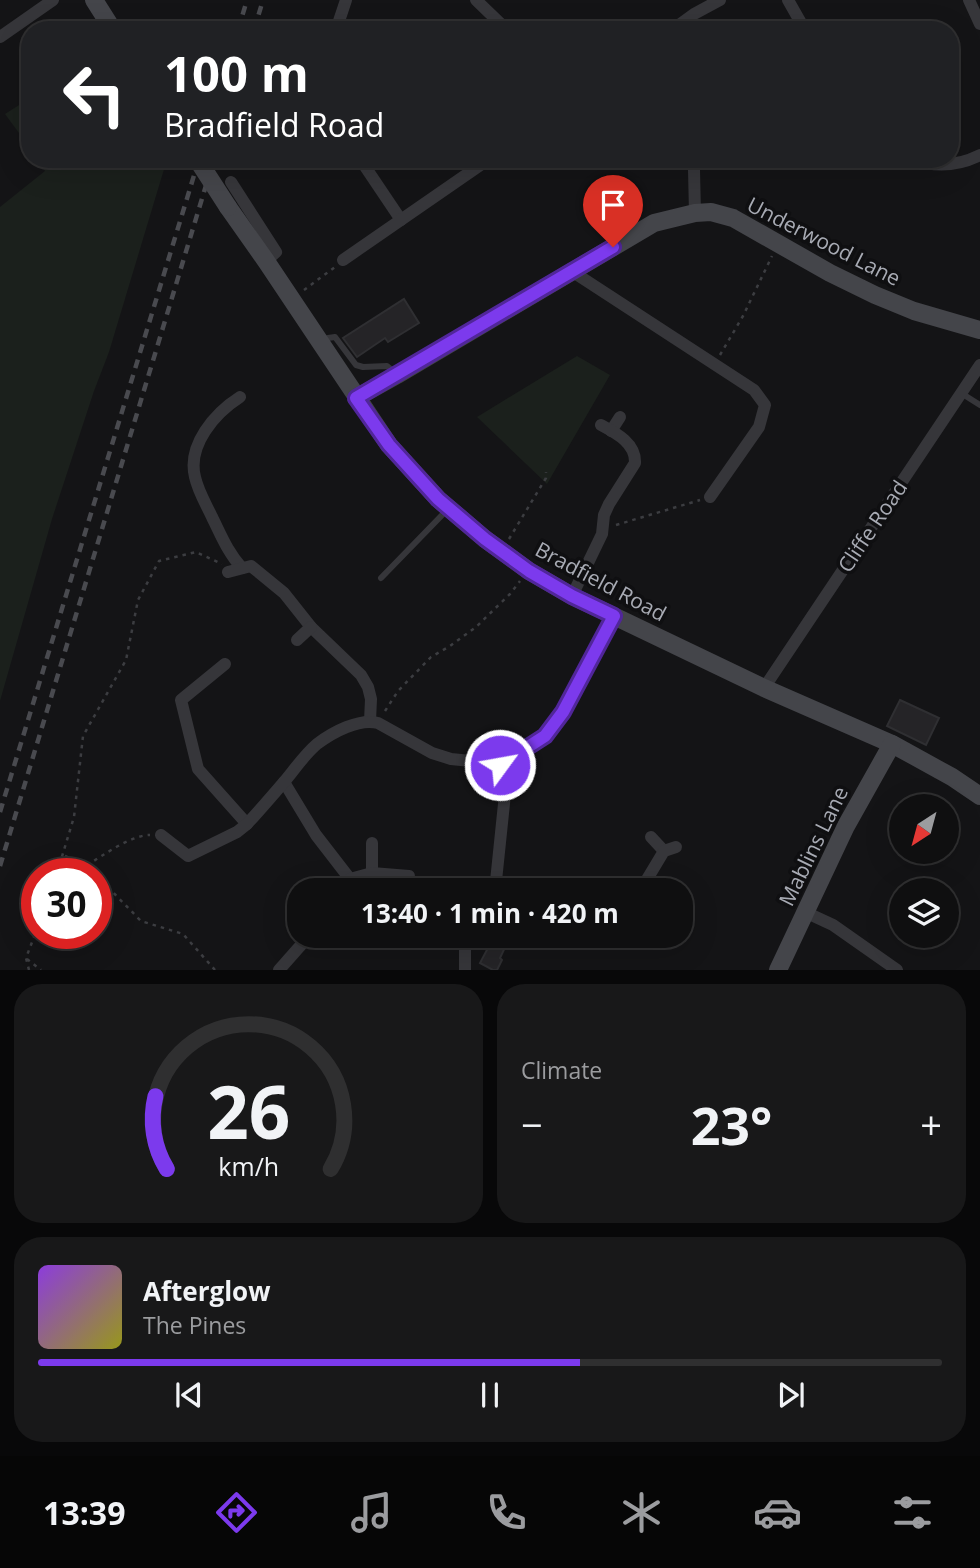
<!DOCTYPE html>
<meta charset="utf-8">
<style>
body{margin:0;font-family:"Open Sans",sans-serif;background:#181819;color:#f1f3f6;height:100vh;display:flex;flex-direction:column;font-size:26px;white-space:nowrap}
*{box-sizing:border-box;margin:0}
p{font-size:23px;color:#9b9c9f}
.icon{flex:none;width:38px;height:38px;fill:none;stroke:currentColor;stroke-width:2;stroke-linecap:round;stroke-linejoin:round}
.map{position:relative;height:970px;overflow:hidden}
.side{display:flex;flex-direction:column;gap:14px;padding:14px;background:#080809;flex:1}
.side>*{flex:none}
.top-card{position:absolute;left:21px;top:21px;width:938px;height:147px;border-radius:28px;box-shadow:0 7px 28px #0002,0 0 0 2px #2f2f30;background:#202124;color:#fff;overflow:hidden}
.needle{width:46px;rotate:216deg}
.buttons{position:absolute;left:889px;top:794px;display:grid;gap:14px}
.buttons a{display:grid;place-items:center;width:70px;height:70px;border-radius:50%;background:#0f0f10;box-shadow:0 7px 28px #0002,0 0 0 2px #2f2f30;font-size:35px}
.speed{position:absolute;left:21px;top:858px;display:flex;gap:14px;font-size:35px;font-weight:700;text-align:center}
.speed>*{display:grid;place-content:center;width:91px;height:91px;border-radius:50%;background:#0f0f10;box-shadow:0 7px 28px #0002,0 0 0 2px #2f2f30;line-height:1}
.speed .limit{border:10px solid #d22;background:#fff;color:#111}
.pin{position:absolute;display:grid;place-items:center;width:60px;height:60px;color:#fff;margin:-72px -30px;border-radius:50% 50% 50% 0;rotate:-45deg;box-shadow:0 0 7px #0007}
.pin .icon{rotate:45deg}
.me{position:absolute;width:77px;margin:-38px;rotate:58deg;stroke-linejoin:round;filter:drop-shadow(0 0 5px #0008)}
.turn{display:flex;align-items:center;gap:24px;height:147px;padding:0 28px;font-size:32px}
.turn .icon{width:91px;height:91px;stroke-width:2.5}
.turn b{display:block;font-size:49px;line-height:60px}
.big{font-size:52px;font-weight:700;line-height:1.1}
.side .widget{flex:1;display:flex;flex-direction:column;justify-content:center;gap:10px;min-width:0;padding:0 24px;border-radius:28px;background:#181819}
.side .dial{align-items:center;gap:0}
.dial svg{height:182px;overflow:visible;fill:none;stroke:#2f2f30;stroke-width:7;stroke-linecap:round;text-anchor:middle}
.dial text{fill:#f1f3f6;stroke:none}
.song{display:flex;align-items:center;gap:21px}
.cover{width:84px;height:84px;border-radius:10px;background:linear-gradient(135deg,hsl(270 70% 55%),hsl(60 70% 35%))}
.played{height:7px;border-radius:4px;background:linear-gradient(90deg,#7c3aed 60%,#2f2f30 60%)}
.keys{display:flex;justify-content:space-around;direction:ltr}
.heat{display:flex;justify-content:space-between;align-items:center;font-size:38px;direction:ltr}
.side .tiles{flex:1;display:grid;gap:14px;grid-template-columns:1fr 1fr}
.widget:last-child{grid-column:span 2}
.trip{position:absolute;left:287px;top:878px;width:406px;height:70px;border-radius:28px;background:#0f0f10;box-shadow:0 7px 28px #0002,0 0 0 2px #2f2f30;font-weight:700;line-height:70px;text-align:center}
.menu{display:flex;height:112px;justify-content:space-around;align-items:center;background:#060606;color:#9b9c9f}
.menu .icon{width:49px;height:49px}
.menu .active{color:#7c3aed}
.menu b{font-size:32px;color:#f1f3f6}
.map>svg:first-child{display:block}
.green{fill:#1b201c}
.building{fill:#252427;stroke:#2f2f32;stroke-width:2}
.lines{fill:none;stroke-linecap:round;stroke-linejoin:round}
.path{stroke:#3c3d41;stroke-width:2.5;stroke-dasharray:3.5 5;stroke-linecap:butt}
.lane{stroke:#36363a;stroke-width:6}
.street{stroke:#36363a;stroke-width:12}
.secondary{stroke:#44454a;stroke-width:18}
.rail{stroke:#494a4f;stroke-width:4.5;stroke-dasharray:9 7;stroke-linecap:butt}
.secondary-bridge{stroke:#44454a;stroke-width:18}
.route-casing{stroke:#51269a;stroke-width:18}
.route{stroke:#7c3aed;stroke-width:12}
.labels{text-anchor:middle;dominant-baseline:central;stroke-width:7;stroke-linejoin:round;paint-order:stroke}
.street-label{font-size:21px;fill:#a8abb4;stroke:#0f0f11}
</style>
<div class="map">
<svg width="980" height="970" viewBox="0 0 980 970">
<rect width="100%" height="100%" fill="#141416"/>
<g class="green">
<polygon points="30,98 30,148 5,114"/>
<polygon points="38,159 161,159 165,166 109,352 94,391 52,519 0,701 0,207 45,171"/>
<polygon points="577,356 610,375 547,484 477,417"/>
</g>
<g class="building">
<polygon points="404,299 419,323 388,342 385,338 357,357 343,338"/>
<polygon points="900,700 939,718 926,745 887,726"/>
<polygon points="491,936 499,936 508,941 500,958 502,960 497,970 493,970 480,963 489,946 486,945"/>
</g>
<g class="lines">
<g class="path">
<polyline points="304,290 335,267"/>
<polyline points="720,355 743,316 772,256"/>
<polyline points="616,525 700,500"/>
<polyline points="509,539 546,478 546,472"/>
<polyline points="385,711 398,691 431,657 450,646 476,627 510,594 520,581"/>
<polyline points="65,856 87,865 95,873"/>
<path d="M87 865C104 855 131 835 150 835"/>
<polyline points="57,873 74,817 83,736 126,660 138,600 159,561 196,552 222,564"/>
<polyline points="96,875 141,921 183,934 215,970"/>
<polyline points="27,959 41,970"/>
<polyline points="29,970 26,958 37,929"/>
</g>
<g class="lane">
<polyline points="322,342 328,338 335,337 356,365 363,367 387,366 397,374"/>
<polyline points="961,393 980,405"/>
<polyline points="381,578 448,509"/>
</g>
<g class="street">
<polyline points="476,0 507,30"/>
<polyline points="788,0 805,30"/>
<polyline points="969,0 980,24"/>
<polyline points="336,30 346,0"/>
<polyline points="672,30 694,14 720,0"/>
<polyline points="0,37 53,0"/>
<polyline points="360,159 401,220"/>
<polyline points="692,159 694,170 695,213"/>
<path d="M911 159C934 167 958 166 980 155"/>
<polyline points="231,182 276,252 266,261"/>
<polyline points="343,260 489,159"/>
<polyline points="573,272 754,390 765,405 759,427 710,497"/>
<path d="M240 397C215 413 187 445 195 477 198 491 206 504 212 517 221 535 228 553 242 568"/>
<polyline points="611,431 620,417"/>
<polyline points="228,572 251,566 284,593 311,627 361,675 368,687 371,699 370,721"/>
<path d="M572 596 602 534 604 515 609 504 635 463C636 443 616 433 601 425"/>
<polyline points="297,640 311,627"/>
<polyline points="225,664 181,700 198,769 247,824"/>
<polyline points="764,688 980,365"/>
<polyline points="284,782 316,835 350,879 347,891"/>
<path d="M161 835 188 856 237 832 247 824C260 810 272 796 284 782 295 769 304 755 317 744 333 732 359 718 378 723L432 753 451 759 500 764 545 736 563 712 614 616"/>
<polyline points="651,837 664,851"/>
<polyline points="372,873 372,843"/>
<polyline points="350,879 372,873 409,876"/>
<polyline points="496,881 536,891"/>
<polyline points="491,891 496,881 505,794 500,764"/>
<polyline points="640,891 664,851 676,847"/>
<polyline points="805,912 833,925 897,970"/>
<polyline points="651,936 653,939"/>
<polyline points="279,970 309,936"/>
<polyline points="465,970 465,946 470,936"/>
</g>
<g class="secondary">
<polyline points="94,0 113,30"/>
<polyline points="228,207 266,261 389,445 438,499 485,539 529,571 572,596 764,688 892,744 952,777 980,796"/>
<polyline points="356,398 397,375 654,223 695,213 711,212 733,218 830,273 875,295 914,311 980,330"/>
<polyline points="778,970 846,826 892,744"/>
</g>
<g class="rail">
<polyline points="238,30 247,0"/>
<polyline points="254,30 263,0"/>
<polyline points="0,812 199,159"/>
<polyline points="0,866 214,159"/>
</g>
<polyline class="secondary-bridge" points="197,159 228,207"/>
</g>
<g class="lines">
<defs>
<polyline id="route" points="500,765 545,736 563,712 614,616 572,596 529,571 485,539 438,499 389,445 356,398 613,247"/>
</defs>
<use href="#route" class="route-casing"/>
<use href="#route" class="route"/>
</g>
<g class="labels">
<g class="street-label">
<text transform="translate(824 241) rotate(27)">Underwood Lane</text>
<text transform="translate(872 526) rotate(-56)">Cliffe Road</text>
<text transform="translate(601 581) rotate(28)">Bradfield Road</text>
<text transform="translate(813 846) rotate(-64)">Mablins Lane</text>
</g>
</g>
</svg>
<div class="buttons">
<a><svg class="needle" viewBox="-14 -14 28 28"><path d="M0-13l5 13h-10z" fill="#e53935"/><path d="M0 13l5-13h-10z" fill="#9b9c9f"/></svg></a>
<a><svg class="icon" aria-label="layers" viewBox="0 0 24 24"><path d="M12 4l9 5-9 5-9-5zM3 14l9 5 9-5"/></svg></a>
</div>
<div class="speed"><div class="limit">30</div></div>
<div class="pin" style="left:613px;top:247px;background:#d93025"><svg class="icon" aria-label="arrive" viewBox="0 0 24 24"><path d="M6 21V4h12l-3 4 3 4H6"/></svg></div>
<svg class="me" style="left:500px;top:765px" viewBox="-20 -20 40 40"><circle r="17" fill="#7c3aed" stroke="#fff" stroke-width="3"/><path d="M0-11L8 9 0 5-8 9z" fill="#fff"/></svg>
<div class="trip">13:40 · 1 min · 420 m</div>
<div class="top-card">
<div class="turn"><svg class="icon" aria-label="left" viewBox="0 0 24 24"><path d="M17 20v-9H6M10 6l-5 5 5 5"/></svg><div><b>100 m</b>Bradfield Road</div></div>
</div>
</div>
<section class="side">
<div class="tiles">
<div class="widget dial"><svg viewBox="0 0 100 80">
<path d="M14 69A42 42 0 1 1 86 69"/>
<path d="M14 69A42 42 0 0 1 9 37" stroke="#7c3aed"/>
<text x="50" y="56" font-size="32" font-weight="700">26</text>
<text x="50" y="72" font-size="11">km/h</text>
</svg></div>
<div class="widget"><p>Climate</p>
<div class="heat"><a>−</a><b class="big">23°</b><a>+</a></div>
</div>
<div class="widget">
<div class="song"><i class="cover"></i><div><b>Afterglow</b><p>The Pines</p></div></div>
<div class="played"></div>
<div class="keys"><svg class="icon" aria-label="previous" viewBox="0 0 24 24"><path d="M18 5L8 12l10 7zM5 5v14"/></svg><svg class="icon" aria-label="pause" viewBox="0 0 24 24"><path d="M8 5v14M16 5v14"/></svg><svg class="icon" aria-label="next" viewBox="0 0 24 24"><path d="M6 5l10 7-10 7zM19 5v14"/></svg></div>
</div>
</div>
</section>
<nav class="menu">
<b>13:39</b>
<svg class="icon active" aria-label="directions" viewBox="0 0 24 24"><path d="M12 3l9 9-9 9-9-9zM9 14v-3h6M13 9l2 2-2 2"/></svg>
<svg class="icon" aria-label="music" viewBox="0 0 24 24"><path d="M9 18V5l10-2v13"/><circle cx="6" cy="18" r="3"/><circle cx="16" cy="16" r="3"/></svg>
<svg class="icon" aria-label="phone" viewBox="0 0 24 24"><path d="M5 4h4l2 5-3 2q2 4 5 5l2-3 5 2v4C11 20 4 13 5 4z"/></svg>
<svg class="icon" aria-label="climate" viewBox="0 0 24 24"><path d="M12 3v18M4 7l16 10M4 17L20 7"/></svg>
<svg class="icon" aria-label="car" viewBox="0 0 24 24"><path d="M5 17H2v-5l4-1 3-4h7l3 4 3 1v5h-3M9 17h6M6 11h13"/><circle cx="7" cy="17" r="2"/><circle cx="17" cy="17" r="2"/></svg>
<svg class="icon" aria-label="filters" viewBox="0 0 24 24"><path d="M4 7h16M4 17h16"/><circle cx="9" cy="7" r="2"/><circle cx="15" cy="17" r="2"/></svg>
</nav>
